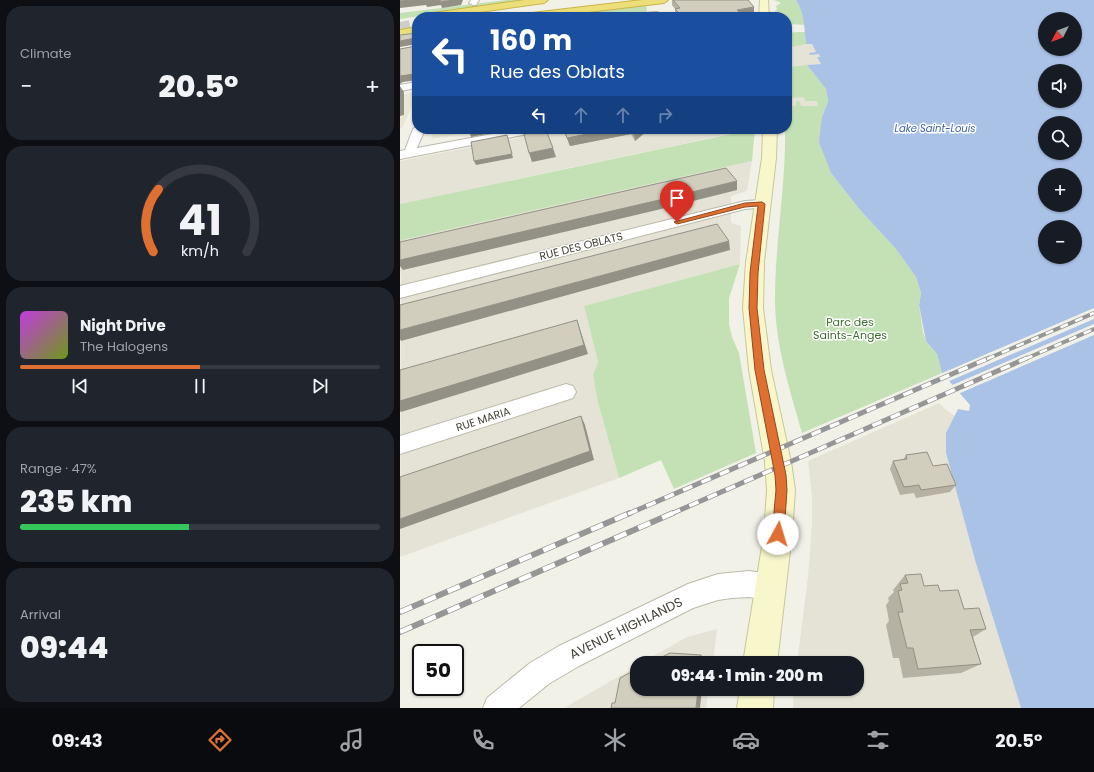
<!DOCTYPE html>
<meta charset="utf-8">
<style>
body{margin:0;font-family:Poppins,sans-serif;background:#20242c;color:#f1f3f6;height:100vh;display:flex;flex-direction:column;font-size:15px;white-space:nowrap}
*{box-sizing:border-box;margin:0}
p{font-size:13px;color:#9ea1a6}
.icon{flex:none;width:22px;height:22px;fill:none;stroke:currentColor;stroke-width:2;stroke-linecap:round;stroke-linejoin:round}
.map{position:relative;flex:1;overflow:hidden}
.sheet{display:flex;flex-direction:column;gap:6px;padding:6px;background:#0d0f14;width:400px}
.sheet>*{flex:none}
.hud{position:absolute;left:12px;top:12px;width:380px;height:122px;border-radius:16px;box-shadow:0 1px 3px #0004;background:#1a4fa0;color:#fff;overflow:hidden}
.needle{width:26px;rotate:228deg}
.fabs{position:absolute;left:638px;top:12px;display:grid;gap:8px}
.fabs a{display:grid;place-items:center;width:44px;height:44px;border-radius:50%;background:#171b24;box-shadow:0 1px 3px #0004;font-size:20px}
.speed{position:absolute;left:12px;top:644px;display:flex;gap:8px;font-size:20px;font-weight:700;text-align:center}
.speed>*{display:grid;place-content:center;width:52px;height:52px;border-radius:50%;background:#171b24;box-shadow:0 1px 3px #0004;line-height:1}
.speed .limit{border:2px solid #111;border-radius:6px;background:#fff;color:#111}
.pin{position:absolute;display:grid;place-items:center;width:34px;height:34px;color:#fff;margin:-41px -17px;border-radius:50% 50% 50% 0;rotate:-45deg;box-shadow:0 0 4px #0007}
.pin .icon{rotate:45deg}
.me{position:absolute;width:44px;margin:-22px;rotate:6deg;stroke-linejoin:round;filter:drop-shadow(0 0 3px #0008)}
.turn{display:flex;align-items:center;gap:14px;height:84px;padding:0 12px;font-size:18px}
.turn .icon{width:52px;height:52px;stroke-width:2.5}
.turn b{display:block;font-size:28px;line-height:34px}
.lanes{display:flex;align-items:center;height:38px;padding:0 12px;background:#0003;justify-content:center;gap:20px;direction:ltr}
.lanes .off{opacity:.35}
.big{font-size:30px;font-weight:800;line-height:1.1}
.sheet .tile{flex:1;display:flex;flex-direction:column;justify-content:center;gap:6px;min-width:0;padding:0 14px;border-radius:16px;background:#20242c}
.sheet .dial{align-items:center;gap:0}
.dial svg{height:104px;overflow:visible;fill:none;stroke:#363941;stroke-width:7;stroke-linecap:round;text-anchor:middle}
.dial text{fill:#f1f3f6;stroke:none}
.song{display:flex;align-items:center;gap:12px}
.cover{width:48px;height:48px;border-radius:6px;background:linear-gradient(135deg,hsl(290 70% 55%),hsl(80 70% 35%))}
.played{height:4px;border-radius:2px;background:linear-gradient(90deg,#df7031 50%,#363941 50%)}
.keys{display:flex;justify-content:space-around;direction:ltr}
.heat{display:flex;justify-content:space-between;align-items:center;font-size:22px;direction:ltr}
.charge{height:6px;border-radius:3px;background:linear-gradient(90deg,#34c759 47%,#363941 0)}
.trip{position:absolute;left:230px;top:656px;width:234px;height:40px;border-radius:16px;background:#171b24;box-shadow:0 1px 3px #0004;font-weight:800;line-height:40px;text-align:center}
.tabs{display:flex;height:64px;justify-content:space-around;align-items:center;background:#090b0e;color:#9ea1a6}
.tabs .icon{width:28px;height:28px}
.tabs .active{color:#df7031}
.tabs b{font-size:18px;color:#f1f3f6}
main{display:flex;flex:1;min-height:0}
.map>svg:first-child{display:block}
.residential{fill:#e5e3d6}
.education{fill:#e9e7d3}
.green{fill:#c4e1b5}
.water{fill:#abc2e7;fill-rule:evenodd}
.pier{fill:#f2f1e8}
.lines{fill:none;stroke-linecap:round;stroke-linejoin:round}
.highway-tunnel{stroke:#cfcec5;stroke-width:10;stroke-dasharray:10 5;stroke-linecap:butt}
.street-casing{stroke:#bcbaab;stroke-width:2}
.secondary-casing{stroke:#c9c69b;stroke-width:2}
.highway-casing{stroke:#cab649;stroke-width:2}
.street{fill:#fff;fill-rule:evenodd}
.secondary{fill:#f8f6cb;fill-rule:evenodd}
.highway{fill:#ecde78;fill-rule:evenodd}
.rail-far2-casing{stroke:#969696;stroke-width:4}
.rail-far1-casing{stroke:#969696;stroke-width:5}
.rail-casing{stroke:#969696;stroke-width:6}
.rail-far2{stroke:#fff;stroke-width:2.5;stroke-dasharray:8;stroke-linecap:butt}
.rail-far1{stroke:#fff;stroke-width:3.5;stroke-dasharray:10;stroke-linecap:butt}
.rail{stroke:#fff;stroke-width:4.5;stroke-dasharray:13;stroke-linecap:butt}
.wall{fill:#b5b1a3}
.shaded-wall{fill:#939085}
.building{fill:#d2cebe;stroke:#939085}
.route{fill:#df7031;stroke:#914920}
.labels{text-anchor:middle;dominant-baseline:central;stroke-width:3;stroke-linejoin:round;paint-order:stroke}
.far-water-label{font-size:10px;font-style:italic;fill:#3e63a3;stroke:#fff}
.street-label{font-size:11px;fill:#444237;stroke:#fff}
.park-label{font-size:11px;fill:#3c6e32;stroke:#fff}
.near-street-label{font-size:13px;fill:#444237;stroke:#fff}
</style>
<main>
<section class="sheet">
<div class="tile"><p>Climate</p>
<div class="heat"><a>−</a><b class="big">20.5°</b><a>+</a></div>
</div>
<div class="tile dial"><svg viewBox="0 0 100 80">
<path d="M14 69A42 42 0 1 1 86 69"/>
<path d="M14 69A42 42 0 0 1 18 21" stroke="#df7031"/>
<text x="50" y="56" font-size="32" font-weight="700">41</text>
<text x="50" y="72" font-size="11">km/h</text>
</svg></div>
<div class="tile">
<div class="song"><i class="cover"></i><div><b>Night Drive</b><p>The Halogens</p></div></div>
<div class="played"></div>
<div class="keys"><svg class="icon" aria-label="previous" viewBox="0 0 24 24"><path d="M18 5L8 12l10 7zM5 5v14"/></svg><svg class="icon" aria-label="pause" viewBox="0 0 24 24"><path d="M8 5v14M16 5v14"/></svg><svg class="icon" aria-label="next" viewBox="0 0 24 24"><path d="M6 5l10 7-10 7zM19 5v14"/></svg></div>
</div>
<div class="tile"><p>Range · 47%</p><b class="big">235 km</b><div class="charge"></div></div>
<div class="tile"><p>Arrival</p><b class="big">09:44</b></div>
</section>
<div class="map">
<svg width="694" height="708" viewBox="0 0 694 708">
<rect width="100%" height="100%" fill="#f2f1e8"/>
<g class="residential">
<polygon points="387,38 406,39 406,44 412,44 416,53 419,54 420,57 417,57 421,64 387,67"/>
<polygon points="421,83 422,117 387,112 387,87"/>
<polygon points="115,129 353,129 0,204 0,161 118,138"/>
<polygon points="352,161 347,191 331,196 331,223 341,226 340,264 184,306 198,362 193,376 197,399 219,478 0,557 1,240"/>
<polygon points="539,403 546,410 555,416 546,433 546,453 575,560 621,708 393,708 394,689 457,689 457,663 397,663 408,577 412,525 412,497 408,461"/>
<polygon points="317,629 313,663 241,663 287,637"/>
<polygon points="237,666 237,689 309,689 306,708 164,708"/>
</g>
<g class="education">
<polygon points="17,92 17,96 2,128 0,129 0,95"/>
<polygon points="35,129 90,129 31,139"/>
</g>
<g class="green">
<polygon points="106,0 126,0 0,19 0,13"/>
<polygon points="374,0 396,0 401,8 405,25 387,24 387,17 375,17 375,11 377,10 376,6 381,3"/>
<polygon points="246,5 247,10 246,12 213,17 142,17"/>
<polygon points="398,32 405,32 406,44 392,47 387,46 387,33"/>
<path d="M407 65 426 89 428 101 422 117 431 173 460 210 496 249 516 277 521 293 519 305 523 332 526 341 537 354 542 373 402 433C390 390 375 345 375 299 375 242 386 186 385 129H387V106H396V101H399L401 106H418L417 101H405L404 97 391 98V103H387V67Z"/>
<polygon points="355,129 352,161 2,240 0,278 0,204"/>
<polygon points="340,264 329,298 329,324 332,337 339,353 356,453 274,489 261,460 219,478 197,399 193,375 198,362 184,306"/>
</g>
<path class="water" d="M396 0H694V708H621L575 560 546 453V433L558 409 569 411 570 405 542 373 537 354 526 341 519 305 521 293 516 277 496 249 460 210 431 173 419 142 422 117 428 101 426 89 407 65 421 64 417 57H420L419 54 410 55 409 53 416 52 412 44H406C404 28 405 14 396 0ZM645 19H675V49H645ZM645 71H675V101H645ZM645 123H675V153H645ZM645 175H675V205H645ZM645 227H675V257H645Z"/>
<g class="pier">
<polygon points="694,308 694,319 547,382 540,374"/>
<polygon points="694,324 694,335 558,394 550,386"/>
</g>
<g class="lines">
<polyline class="highway-tunnel" points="0,27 17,24"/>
<defs>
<g id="street">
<polygon points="71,0 79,0 76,5 73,5 69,3"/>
<polygon points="255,12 258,12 258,16 222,17 226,15"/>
<polygon points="17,82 17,88 0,91 0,85"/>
<polygon points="17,126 17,129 25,129 17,148 120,129 144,129 138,132 0,159 0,151 5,150 13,129"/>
<polygon points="362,200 367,201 369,204 367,207 345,209 0,298 0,286 345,201"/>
<polygon points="166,384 173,386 176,392 173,398 0,454 0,436"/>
<polygon points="349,571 370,574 379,578 383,587 379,596 370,600 349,597 332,598 318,600 293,608 179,666 150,683 119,708 83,708 87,698 130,663 159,646 288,584 318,574"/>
</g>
<g id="secondary">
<polygon points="360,0 368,0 369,17 359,17"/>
<polygon points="363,129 377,129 376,158 364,262 363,308 371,370 391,462 395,490 392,534 377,663 343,663 364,534 367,490 365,462 349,370 343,308 346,262 362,158"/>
<polygon points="340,689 374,689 373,708 337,708"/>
</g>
<g id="highway">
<polygon points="125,0 148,0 144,3 45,17 21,17 26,14"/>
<polygon points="242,0 268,0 264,3 146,17 118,17 123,14"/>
<polygon points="17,27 17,33 0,36 0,30"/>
</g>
</defs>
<use href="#street" class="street-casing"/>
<use href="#secondary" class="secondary-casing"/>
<use href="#highway" class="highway-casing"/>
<use href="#street" class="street"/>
<use href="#secondary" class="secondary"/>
<use href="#highway" class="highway"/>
<defs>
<g id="rail-far2">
<polyline points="587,359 694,313"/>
<polyline points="625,359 694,329"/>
</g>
<g id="rail-far1">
<polyline points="228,514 589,358"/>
<polyline points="271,514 627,358"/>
</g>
<g id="rail">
<polyline points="0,612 230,513"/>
<polyline points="0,632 273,513"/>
</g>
</defs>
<use href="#rail-far2" class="rail-far2-casing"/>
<use href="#rail-far1" class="rail-far1-casing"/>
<use href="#rail" class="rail-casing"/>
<use href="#rail-far2" class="rail-far2"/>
<use href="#rail-far1" class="rail-far1"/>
<use href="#rail" class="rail"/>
</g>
<g class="wall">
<polygon points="272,0 348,0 354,13 343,15 344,17 272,17 272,14 275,13 275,9 272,5"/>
<polygon points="163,129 262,129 246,132 235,141 231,134 170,146"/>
<polygon points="506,455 533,466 556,485 550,492 516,498 514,493 500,495 490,469 493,461 503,460"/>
<polygon points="505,575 524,586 540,591 564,609 586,629 573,637 581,664 561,673 503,678 499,658 493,658 486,625 489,621 486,605 489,601 488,598 494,592 493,590"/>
</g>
<g class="shaded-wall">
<polygon points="13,0 63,0 61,5 42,8 41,5 27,7 26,5 0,8 0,1"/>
<polygon points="354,7 354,13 337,16 337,10"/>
<polygon points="15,38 17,44 0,47 0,41"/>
<polygon points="13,64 17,64 17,70 16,70 17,80 3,82 0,84 0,76"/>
<polygon points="0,86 4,92 4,115 0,116"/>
<polygon points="68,129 105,129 106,130 71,137"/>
<polygon points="212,129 230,129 231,134 170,146 167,138"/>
<polygon points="239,129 262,129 246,132 235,141 234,133"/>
<polygon points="107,135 113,158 76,165 74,161"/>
<polygon points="153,148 156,157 132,162 129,153"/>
<polygon points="337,181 337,190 257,210 3,270 0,266 0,260"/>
<polygon points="329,241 330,250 1,341 0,339 0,330"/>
<polygon points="177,320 188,354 1,412 0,411 0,401"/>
<polygon points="181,416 185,425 194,460 0,529 0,519"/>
<polygon points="301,655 304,662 304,663 300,663"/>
<polygon points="298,689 302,689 300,708 296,708"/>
</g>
<g class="building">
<polygon points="0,0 13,0 0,1"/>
<polygon points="24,0 34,0 24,1"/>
<polygon points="40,0 55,0 40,2"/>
<polygon points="273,0 348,0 354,7 337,10 344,17 274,17 272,14 279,13 275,9 280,8"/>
<polygon points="232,14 234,17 213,17"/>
<polygon points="17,33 17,64 13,64 14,74 0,76 0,49 16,46 15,38 0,41 0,35"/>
<polygon points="164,129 212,129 167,138"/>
<polygon points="231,129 239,129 234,133"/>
<polygon points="146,130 153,148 129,153 124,134"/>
<polygon points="107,135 112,154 74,161 71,142"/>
<polygon points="326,168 337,181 255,201 0,260 0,242"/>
<polygon points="317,224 329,241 0,330 0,305"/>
<polygon points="177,320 184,345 0,401 0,370"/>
<polygon points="181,416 190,451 0,519 0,477"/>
<polygon points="527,452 533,466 547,464 556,485 521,490 519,485 504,487 493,461 507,459 506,455"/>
<polygon points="521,574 524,586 538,585 540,591 558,590 564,609 579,608 586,629 570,630 581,664 518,669 513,648 507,648 498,612 503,612 498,591 502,590 500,584 508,583 505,575"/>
<polygon points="270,653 301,655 300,663 250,663"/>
<polygon points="237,669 237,689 298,689 296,708 211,708 212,703 215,703 220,678"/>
</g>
<polygon class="route" points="362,202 365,204 358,273 357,308 364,370 386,475 387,490 384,534 382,538 378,540 374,538 372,534 376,490 375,475 355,370 349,308 350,273 358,206 345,207 277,224 274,222 345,203"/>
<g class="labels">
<g class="far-water-label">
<text x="535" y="128">Lake Saint-Louis</text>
</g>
<g class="street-label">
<text transform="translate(181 246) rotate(-14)">RUE DES OBLATS</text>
<text transform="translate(83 419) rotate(-18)">RUE MARIA</text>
</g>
<g class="park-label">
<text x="450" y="322">Parc des<tspan x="450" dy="13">Saints-Anges</tspan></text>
</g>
<g class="near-street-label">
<text transform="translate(226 628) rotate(-26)">AVENUE HIGHLANDS</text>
</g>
</g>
</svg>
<div class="fabs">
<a><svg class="needle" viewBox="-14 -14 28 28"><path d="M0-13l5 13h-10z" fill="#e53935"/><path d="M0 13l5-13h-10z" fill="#9ea1a6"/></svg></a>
<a><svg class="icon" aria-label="sound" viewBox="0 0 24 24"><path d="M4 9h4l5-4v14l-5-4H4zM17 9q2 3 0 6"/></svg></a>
<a><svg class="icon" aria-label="search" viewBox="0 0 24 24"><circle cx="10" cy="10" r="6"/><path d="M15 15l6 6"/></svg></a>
<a>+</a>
<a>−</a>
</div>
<div class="speed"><div class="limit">50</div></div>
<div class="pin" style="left:277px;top:222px;background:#d93025"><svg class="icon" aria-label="arrive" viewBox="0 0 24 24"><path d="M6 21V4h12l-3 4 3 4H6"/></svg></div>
<svg class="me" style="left:378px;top:534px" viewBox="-20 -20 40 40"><circle r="19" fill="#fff"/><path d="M0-13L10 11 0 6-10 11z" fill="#df7031"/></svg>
<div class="trip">09:44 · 1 min · 200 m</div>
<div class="hud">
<div class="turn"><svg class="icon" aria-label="left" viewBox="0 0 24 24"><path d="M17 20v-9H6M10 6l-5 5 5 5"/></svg><div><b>160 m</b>Rue des Oblats</div></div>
<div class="lanes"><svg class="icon" aria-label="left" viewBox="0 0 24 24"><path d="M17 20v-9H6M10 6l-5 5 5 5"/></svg><svg class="icon off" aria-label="ahead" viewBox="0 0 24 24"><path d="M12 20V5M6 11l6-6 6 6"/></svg><svg class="icon off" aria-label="ahead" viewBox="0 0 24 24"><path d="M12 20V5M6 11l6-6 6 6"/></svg><svg class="icon off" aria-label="right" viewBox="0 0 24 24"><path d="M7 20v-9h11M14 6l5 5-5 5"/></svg></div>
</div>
</div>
</main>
<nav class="tabs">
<b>09:43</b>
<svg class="icon active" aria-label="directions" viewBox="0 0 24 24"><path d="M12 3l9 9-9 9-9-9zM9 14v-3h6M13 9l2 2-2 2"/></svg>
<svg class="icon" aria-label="music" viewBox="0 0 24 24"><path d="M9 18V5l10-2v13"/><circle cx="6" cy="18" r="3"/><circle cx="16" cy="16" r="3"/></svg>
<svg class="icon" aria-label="phone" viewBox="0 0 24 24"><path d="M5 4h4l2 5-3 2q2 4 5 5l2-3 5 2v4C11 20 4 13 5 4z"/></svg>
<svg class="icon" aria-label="climate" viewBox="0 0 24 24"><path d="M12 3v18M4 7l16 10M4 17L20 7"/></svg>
<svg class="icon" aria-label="car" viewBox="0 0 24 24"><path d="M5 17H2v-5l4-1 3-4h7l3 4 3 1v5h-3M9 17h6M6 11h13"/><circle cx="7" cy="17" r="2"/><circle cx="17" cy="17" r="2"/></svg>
<svg class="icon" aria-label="filters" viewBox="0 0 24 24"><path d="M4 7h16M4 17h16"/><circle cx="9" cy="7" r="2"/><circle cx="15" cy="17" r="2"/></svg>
<b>20.5°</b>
</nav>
